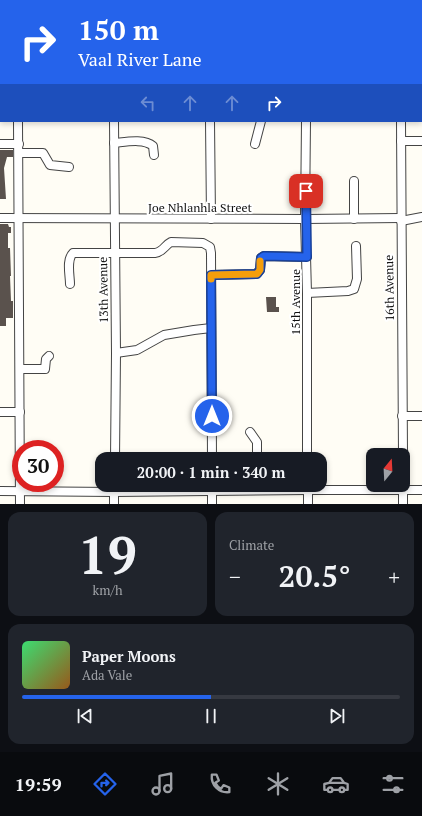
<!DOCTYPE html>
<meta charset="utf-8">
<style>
body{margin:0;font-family:"PT Serif",serif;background:#20242c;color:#f1f3f6;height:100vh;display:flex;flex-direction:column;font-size:15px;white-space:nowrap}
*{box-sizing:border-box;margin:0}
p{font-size:13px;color:#9ea1a6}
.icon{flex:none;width:22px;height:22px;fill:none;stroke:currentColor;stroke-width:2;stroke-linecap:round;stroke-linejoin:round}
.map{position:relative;height:504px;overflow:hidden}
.sheet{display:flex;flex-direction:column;gap:8px;padding:8px;background:#0d0f14;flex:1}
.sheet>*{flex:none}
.top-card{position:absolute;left:0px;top:0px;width:422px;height:122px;box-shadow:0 2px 6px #0003;background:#2563eb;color:#fff;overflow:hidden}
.needle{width:26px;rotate:18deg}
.fabs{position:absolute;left:366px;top:448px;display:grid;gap:8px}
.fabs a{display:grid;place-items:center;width:44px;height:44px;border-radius:8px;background:#171b24;box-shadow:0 2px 6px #0003;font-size:20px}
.speed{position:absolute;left:12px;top:440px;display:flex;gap:8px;font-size:20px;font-weight:700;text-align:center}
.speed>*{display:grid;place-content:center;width:52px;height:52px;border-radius:50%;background:#171b24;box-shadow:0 2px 6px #0003;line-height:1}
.speed .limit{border:6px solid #d22;background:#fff;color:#111}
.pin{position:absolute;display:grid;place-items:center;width:34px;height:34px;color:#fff;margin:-17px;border-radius:8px;box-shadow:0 2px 6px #0006}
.me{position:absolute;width:44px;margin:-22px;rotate:0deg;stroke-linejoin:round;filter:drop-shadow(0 0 3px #0008)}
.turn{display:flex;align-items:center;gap:14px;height:84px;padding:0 12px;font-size:18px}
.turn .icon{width:52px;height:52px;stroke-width:2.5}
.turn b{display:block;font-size:28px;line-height:34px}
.lanes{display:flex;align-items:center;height:38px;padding:0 12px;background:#0003;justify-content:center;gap:20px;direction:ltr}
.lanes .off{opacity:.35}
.big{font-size:30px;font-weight:800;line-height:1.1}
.sheet .card{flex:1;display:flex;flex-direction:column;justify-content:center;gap:6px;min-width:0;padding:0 14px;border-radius:12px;background:#20242c}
.sheet .dial{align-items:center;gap:0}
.dial b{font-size:52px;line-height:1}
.song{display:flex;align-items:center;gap:12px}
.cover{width:48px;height:48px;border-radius:6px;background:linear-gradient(135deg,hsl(140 70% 55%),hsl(30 70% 35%))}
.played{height:4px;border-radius:2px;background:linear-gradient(90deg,#2563eb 50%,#363941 50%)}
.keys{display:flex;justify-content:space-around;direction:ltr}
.heat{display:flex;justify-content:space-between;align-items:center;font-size:22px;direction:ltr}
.sheet .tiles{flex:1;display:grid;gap:8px;grid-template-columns:1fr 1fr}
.card:last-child{grid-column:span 2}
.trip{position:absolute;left:95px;top:452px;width:232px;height:40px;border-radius:12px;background:#171b24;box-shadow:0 2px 6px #0003;font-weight:800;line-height:40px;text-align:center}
.tab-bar{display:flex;height:64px;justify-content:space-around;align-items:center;background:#090b0e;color:#9ea1a6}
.tab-bar .icon{width:28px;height:28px}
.tab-bar .selected{color:#2563eb}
.tab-bar b{font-size:18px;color:#f1f3f6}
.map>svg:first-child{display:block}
.building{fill:#5a524d}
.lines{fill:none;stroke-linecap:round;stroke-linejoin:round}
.minor-casing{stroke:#444;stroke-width:10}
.minor{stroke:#fff;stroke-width:8}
.route-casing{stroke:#184099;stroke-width:10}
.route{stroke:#2563eb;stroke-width:7}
.slow{stroke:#f59e0b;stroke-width:7}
.labels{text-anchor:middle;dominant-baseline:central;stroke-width:4;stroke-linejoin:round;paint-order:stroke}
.street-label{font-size:12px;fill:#111;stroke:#fff}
</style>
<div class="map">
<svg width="422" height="504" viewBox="0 0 422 504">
<rect width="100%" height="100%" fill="#fffdf5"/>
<g class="building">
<polygon points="0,150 13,150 13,157 7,157 4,168 6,199 0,199"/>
<polygon points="0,224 8,224 9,227 11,227 11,233 8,233 8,248 10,248 11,276 10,276 11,301 13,301 13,318 6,318 6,326 0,326"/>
<polygon points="266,297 276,297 276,307 279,307 279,312 267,312"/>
</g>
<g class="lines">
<defs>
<g id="minor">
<polyline points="0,0 8,0"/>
<polyline points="18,0 18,1"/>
<polyline points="112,0 112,1"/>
<polyline points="305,0 305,1"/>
<polyline points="211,1 211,0"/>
<polyline points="401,1 401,0"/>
<polyline points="421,16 422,16"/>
<polyline points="421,34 422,34"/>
<polyline points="421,103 422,103"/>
<polyline points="18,121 20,504"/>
<polyline points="114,121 116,353 115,459"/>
<polyline points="210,121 211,219"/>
<polyline points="306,121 305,219 307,293 307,459"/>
<polyline points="401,121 403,455"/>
<polyline points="401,141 422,141"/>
<path d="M114 143C125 142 144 138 153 146L154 155"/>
<polyline points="0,144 19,144"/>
<polyline points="255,144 261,121"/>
<polyline points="19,153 43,153 50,165 69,167"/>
<polyline points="354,181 354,219"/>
<polyline points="0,218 305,219 401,218"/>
<polyline points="401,221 422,217"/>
<polyline points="211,275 256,274 260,270 261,258 264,256 307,257"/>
<path d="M70 284C70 275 66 260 73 253H155C163 252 165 245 171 242L203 243 210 247 211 253 212 459"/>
<polyline points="307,293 348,291 354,289 357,279 356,246"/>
<polyline points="116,353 137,350 164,335 194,330 211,328"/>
<polyline points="20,369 45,369 46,359 49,356"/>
<polyline points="0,412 20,412"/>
<polyline points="402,416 422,416"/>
<polyline points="250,432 257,442 257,459"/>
<polyline points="114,485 114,504"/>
<polyline points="212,485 212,504"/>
<polyline points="308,485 308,504"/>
<polyline points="403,486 403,504"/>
<polyline points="0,491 114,492 308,490 422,490"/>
</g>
</defs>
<use href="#minor" class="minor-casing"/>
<use href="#minor" class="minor"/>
</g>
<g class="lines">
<defs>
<polyline id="route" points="212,416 211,275 257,274 260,270 261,258 264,256 307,257 306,191"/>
</defs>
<use href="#route" class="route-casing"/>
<use href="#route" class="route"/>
<polyline class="slow" points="211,279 211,275 257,274 260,270 260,261"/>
</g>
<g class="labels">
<g class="street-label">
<text x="200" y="207">Joe Nhlanhla Street</text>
<text transform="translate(389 288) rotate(-91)">16th Avenue</text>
<text transform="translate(103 290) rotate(-91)">13th Avenue</text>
<text transform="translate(295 302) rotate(-90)">15th Avenue</text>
</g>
</g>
</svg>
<div class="fabs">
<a><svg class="needle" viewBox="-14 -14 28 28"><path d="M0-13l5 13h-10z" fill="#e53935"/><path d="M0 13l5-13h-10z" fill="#9ea1a6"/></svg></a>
</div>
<div class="speed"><div class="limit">30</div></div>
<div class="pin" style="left:306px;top:191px;background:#d93025"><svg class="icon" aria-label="arrive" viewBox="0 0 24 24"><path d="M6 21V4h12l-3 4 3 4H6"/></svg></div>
<svg class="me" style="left:212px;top:416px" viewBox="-20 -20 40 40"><circle r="17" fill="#2563eb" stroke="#fff" stroke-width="3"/><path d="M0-11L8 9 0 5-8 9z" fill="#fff"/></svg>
<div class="trip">20:00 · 1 min · 340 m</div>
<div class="top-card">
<div class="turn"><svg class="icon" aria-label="right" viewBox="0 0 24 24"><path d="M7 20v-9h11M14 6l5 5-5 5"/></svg><div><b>150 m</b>Vaal River Lane</div></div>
<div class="lanes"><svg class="icon off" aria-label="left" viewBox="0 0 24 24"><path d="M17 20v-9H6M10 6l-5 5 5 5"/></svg><svg class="icon off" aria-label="ahead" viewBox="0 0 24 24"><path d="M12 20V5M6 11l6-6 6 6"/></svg><svg class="icon off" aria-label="ahead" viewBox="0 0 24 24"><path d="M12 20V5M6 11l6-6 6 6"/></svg><svg class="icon" aria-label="right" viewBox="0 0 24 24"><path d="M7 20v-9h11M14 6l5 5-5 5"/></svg></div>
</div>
</div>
<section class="sheet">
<div class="tiles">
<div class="card dial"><b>19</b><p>km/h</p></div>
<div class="card"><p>Climate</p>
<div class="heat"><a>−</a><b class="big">20.5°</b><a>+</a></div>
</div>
<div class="card">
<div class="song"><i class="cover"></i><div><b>Paper Moons</b><p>Ada Vale</p></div></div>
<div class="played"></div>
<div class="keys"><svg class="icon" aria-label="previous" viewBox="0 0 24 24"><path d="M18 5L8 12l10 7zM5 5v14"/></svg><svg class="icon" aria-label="pause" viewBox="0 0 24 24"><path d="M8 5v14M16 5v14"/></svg><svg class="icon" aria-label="next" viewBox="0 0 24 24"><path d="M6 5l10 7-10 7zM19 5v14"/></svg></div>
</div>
</div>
</section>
<nav class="tab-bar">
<b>19:59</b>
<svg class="icon selected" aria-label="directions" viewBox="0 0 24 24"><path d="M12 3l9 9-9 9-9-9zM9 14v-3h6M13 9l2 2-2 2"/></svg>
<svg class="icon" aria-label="music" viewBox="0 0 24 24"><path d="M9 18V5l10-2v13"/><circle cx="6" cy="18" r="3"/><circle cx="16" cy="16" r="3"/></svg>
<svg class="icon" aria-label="phone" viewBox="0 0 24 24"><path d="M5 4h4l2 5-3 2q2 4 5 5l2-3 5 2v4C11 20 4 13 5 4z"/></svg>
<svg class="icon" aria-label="climate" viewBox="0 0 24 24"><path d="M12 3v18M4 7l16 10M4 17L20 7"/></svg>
<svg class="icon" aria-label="car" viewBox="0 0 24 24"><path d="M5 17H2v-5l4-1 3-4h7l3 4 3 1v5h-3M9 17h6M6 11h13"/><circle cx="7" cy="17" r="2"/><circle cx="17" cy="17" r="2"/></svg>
<svg class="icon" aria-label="filters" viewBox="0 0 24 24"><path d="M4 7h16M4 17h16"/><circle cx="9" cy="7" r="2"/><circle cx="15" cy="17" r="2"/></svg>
</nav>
